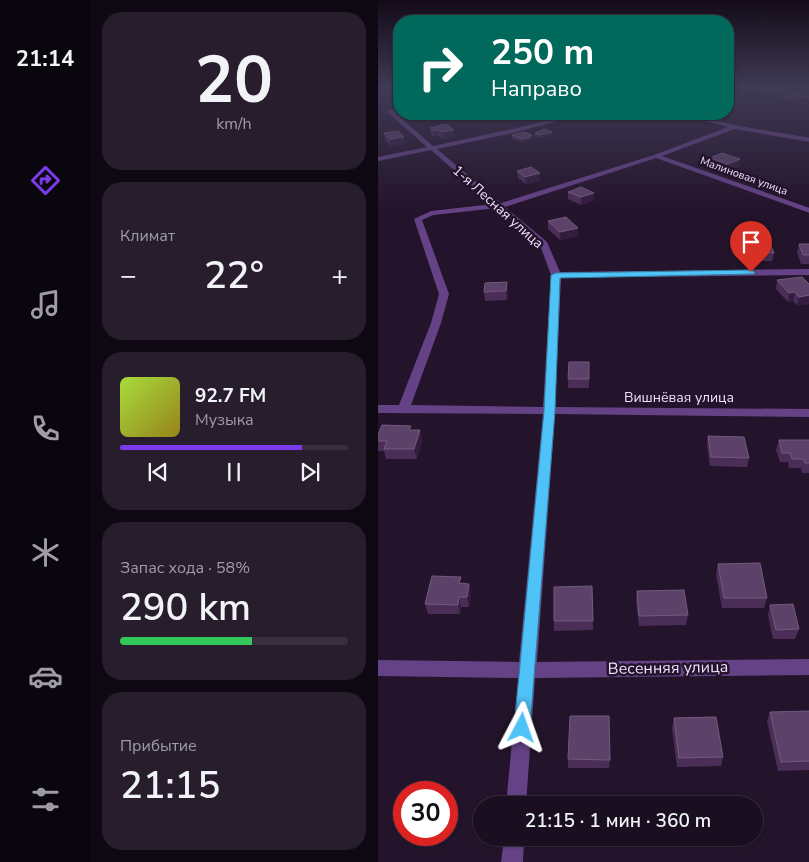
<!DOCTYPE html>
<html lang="ru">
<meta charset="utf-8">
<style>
body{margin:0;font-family:"Nunito Sans",sans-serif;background:#271d2d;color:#f1f3f6;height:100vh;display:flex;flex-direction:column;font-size:19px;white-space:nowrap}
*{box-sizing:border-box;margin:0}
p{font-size:16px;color:#9f9ca5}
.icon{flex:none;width:28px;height:28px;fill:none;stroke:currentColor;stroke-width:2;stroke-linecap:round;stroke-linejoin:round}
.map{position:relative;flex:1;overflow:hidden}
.details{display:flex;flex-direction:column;gap:12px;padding:12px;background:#0e0812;width:288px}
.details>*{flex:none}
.guide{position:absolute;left:15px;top:15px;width:341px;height:105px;border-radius:20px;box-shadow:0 1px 4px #0004,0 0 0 1px #382f3e;background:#00695c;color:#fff;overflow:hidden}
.speed{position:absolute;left:15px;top:781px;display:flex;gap:10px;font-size:25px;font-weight:700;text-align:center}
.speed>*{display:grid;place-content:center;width:65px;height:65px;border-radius:50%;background:#1a0f20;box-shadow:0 1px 4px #0004,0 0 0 1px #382f3e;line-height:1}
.speed .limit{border:8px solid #d22;background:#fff;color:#111}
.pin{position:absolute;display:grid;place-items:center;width:42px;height:42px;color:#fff;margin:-51px -21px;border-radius:50% 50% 50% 0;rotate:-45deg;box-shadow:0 0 5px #0007}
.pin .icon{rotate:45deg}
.me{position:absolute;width:55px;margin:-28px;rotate:4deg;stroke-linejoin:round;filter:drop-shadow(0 0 4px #0008)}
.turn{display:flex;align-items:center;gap:18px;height:105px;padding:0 15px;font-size:22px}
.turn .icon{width:65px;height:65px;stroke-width:2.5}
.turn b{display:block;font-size:35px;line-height:42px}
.big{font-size:38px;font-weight:600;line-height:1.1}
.details .card{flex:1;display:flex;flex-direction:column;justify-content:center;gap:8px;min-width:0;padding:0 18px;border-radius:20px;background:#271d2d}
.details .dial{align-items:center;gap:0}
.dial b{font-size:65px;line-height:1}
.song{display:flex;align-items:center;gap:15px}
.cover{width:60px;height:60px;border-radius:8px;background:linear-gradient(135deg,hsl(80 70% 55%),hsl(50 70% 35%))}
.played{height:5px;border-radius:2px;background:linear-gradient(90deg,#7c3aed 80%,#382f3e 80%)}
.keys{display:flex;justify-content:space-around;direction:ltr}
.heat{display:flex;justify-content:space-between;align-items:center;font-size:28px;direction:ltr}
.charge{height:8px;border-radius:4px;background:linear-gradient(90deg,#34c759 58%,#382f3e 0)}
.trip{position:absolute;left:95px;top:796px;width:290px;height:50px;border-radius:25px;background:#1a0f20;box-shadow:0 1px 4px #0004,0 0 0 1px #382f3e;font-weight:600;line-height:50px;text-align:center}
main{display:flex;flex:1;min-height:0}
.menu{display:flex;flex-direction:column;width:90px;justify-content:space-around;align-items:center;background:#0a060d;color:#9f9ca5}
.menu .icon{width:35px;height:35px}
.menu .active{color:#7c3aed}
.menu b{font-size:22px;color:#f1f3f6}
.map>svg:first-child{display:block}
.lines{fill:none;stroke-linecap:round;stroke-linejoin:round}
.minor{fill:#654286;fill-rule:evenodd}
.wall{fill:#4a2e57}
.shaded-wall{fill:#331c3e}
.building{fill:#5c4168;stroke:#735a80}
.route{fill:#4fc3f7;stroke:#337fa1}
.labels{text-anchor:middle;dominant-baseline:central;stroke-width:5;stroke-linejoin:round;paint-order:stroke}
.far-street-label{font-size:11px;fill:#f1e0fd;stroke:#23142b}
.street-label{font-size:14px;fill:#f1e0fd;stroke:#23142b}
.near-street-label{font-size:16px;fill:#f1e0fd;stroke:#23142b}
</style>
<main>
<nav class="menu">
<b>21:14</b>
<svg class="icon active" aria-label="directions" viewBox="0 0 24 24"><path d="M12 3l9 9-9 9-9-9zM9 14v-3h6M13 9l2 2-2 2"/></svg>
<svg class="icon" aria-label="music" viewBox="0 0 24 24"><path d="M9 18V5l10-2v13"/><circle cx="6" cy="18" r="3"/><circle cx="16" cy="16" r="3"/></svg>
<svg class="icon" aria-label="phone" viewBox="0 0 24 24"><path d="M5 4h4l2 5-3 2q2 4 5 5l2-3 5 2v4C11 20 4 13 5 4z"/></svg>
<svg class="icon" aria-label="climate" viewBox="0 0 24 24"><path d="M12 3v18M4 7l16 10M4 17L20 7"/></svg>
<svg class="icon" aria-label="car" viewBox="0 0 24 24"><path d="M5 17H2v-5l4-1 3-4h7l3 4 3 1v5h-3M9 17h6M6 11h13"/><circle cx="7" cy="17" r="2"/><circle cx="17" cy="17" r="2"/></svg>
<svg class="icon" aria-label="filters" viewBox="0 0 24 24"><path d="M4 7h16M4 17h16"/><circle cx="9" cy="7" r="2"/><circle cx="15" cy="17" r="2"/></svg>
</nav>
<section class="details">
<div class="card dial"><b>20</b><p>km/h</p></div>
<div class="card"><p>Климат</p>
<div class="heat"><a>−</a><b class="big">22°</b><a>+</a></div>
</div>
<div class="card">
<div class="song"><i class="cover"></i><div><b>92.7 FM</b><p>Музыка</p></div></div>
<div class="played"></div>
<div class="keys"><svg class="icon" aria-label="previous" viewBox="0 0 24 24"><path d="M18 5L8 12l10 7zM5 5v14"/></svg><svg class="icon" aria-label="pause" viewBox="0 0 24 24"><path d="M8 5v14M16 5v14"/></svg><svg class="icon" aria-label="next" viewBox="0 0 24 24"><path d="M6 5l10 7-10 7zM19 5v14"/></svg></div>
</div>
<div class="card"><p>Запас хода · 58%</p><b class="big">290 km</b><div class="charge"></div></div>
<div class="card"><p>Прибытие</p><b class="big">21:15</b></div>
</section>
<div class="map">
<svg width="432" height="862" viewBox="0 0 432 862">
<rect width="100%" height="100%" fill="#23142b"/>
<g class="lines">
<g class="minor">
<polygon points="375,87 387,87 432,95 432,99"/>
<path d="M21 107V111L16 112 55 146 139 128 195 114H204L139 132 59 149 123 203 276 155 350 127 301 114H310L356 125 432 138V142L357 129 284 156 432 208V213L278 158 127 207 169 242 182 272 432 269V275L183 278 177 407 432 409V417L177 414 159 662 432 659V675L157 678 148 805H128L140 678 0 676V660L141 662 165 414 0 413V405H21L53 323 61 294 36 219 53 211 115 204 53 150 0 161V157L49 147 8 111ZM120 208 162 245 173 275 165 407 33 405 63 323 71 294 44 220 55 215Z"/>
<polygon points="126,838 146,838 145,862 123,862"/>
</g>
</g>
<g class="wall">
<polygon points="405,96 417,99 413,101 404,99"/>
<polygon points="136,115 157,119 145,122 136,118"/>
<polygon points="68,124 76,136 64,139 61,136 57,137 53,135 52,128"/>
<polygon points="174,132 174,135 162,138 157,136 157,133"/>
<polygon points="6,133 26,137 27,144 13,146 7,140"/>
<polygon points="134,135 154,135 154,140 146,142 134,139"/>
<polygon points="332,158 361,166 349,171 331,165"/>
<polygon points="139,171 162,173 162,181 148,184 140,178"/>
<polygon points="190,192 216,200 203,205 190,199"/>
<polygon points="170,221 200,236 182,240 170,229"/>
<polygon points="374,241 396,253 394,261 376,261 373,250"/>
<polygon points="421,244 432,244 432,264 423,264 419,253"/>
<polygon points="399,280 432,285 432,304 419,305 415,301 410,302 398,289"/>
<polygon points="130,291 129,300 107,301 106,292"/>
<polygon points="211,371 211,388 190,388 190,379"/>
<polygon points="34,430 44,440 39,459 8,459 6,451 0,451 0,435"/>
<polygon points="330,436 371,458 369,467 332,466 329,446"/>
<polygon points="401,440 432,440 432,473 424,473 423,468 411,468 410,462 402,462 398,450"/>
<polygon points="340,564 389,598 386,608 344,608 338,574"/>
<polygon points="84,583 91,584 93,593 91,607 83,607 82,614 50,614 47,604"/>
<polygon points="214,586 215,630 176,631 176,621"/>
<polygon points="259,591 310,615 308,625 261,626 258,601"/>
<polygon points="392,605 421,629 417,639 395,639 390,615"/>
<polygon points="432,711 432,770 400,771 389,721 392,712"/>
<polygon points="296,718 345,757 343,766 299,767 294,728"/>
<polygon points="190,759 232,760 231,768 190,768"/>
</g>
<g class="shaded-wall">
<polygon points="418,96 417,99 413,101 414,98"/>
<polygon points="156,116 157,119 145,122 145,119"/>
<polygon points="60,130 61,136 57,137 56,131"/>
<polygon points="76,130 76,136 64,139 63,132"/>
<polygon points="174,132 174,135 162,138 162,135"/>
<polygon points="154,135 154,140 146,142 145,139"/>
<polygon points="26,137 27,144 13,146 12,139"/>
<polygon points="362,159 361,166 349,171 350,164"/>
<polygon points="162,173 162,181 148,184 147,177"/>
<polygon points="216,193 216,200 203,205 203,197"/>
<polygon points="200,228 200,236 182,240 182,232"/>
<polygon points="129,282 130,291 129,300 128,291"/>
<polygon points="417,292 415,301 410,302 411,293"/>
<polygon points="432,295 432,304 419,305 421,297"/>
<polygon points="42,430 44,440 39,459 36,449"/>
<polygon points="91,584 93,593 91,607 89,597"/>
<polygon points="81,597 83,607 82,614 80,605"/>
</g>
<g class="building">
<polygon points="409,94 418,96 414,98 405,96"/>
<polygon points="141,114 151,114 156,116 145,119 136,115"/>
<polygon points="68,124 76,130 63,132 60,130 56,131 52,128"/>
<polygon points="167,129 174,132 162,135 157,133"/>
<polygon points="20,131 26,137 12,139 6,133"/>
<polygon points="146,132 154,135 152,136 153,137 145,139 134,135"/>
<polygon points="344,153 362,159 350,164 332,158"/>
<polygon points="153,167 162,173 147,177 139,171"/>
<polygon points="203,187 216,193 203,197 190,192"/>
<polygon points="188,217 200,228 182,232 170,221"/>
<polygon points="374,241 391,241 396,253 378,253"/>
<polygon points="421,244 432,244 432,255 425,255"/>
<polygon points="424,277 432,285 432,295 421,297 417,292 411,293 399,280"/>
<polygon points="129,282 128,291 106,292 107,283"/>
<polygon points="191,362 211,362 211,379 190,379"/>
<polygon points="4,425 33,426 31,430 42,430 36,449 6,449 9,441 0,441 0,435"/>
<polygon points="330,436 366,437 371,458 333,457"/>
<polygon points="401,440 432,440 432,463 427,463 425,459 414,459 412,453 404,453"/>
<polygon points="382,563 389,598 346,598 340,564"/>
<polygon points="54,576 83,577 81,583 91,584 89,597 81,597 80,605 47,604"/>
<polygon points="214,586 215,621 176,621 176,587"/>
<polygon points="306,590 310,615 261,616 259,591"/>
<polygon points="415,604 421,629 398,630 392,605"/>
<polygon points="432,711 432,761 403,762 392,712"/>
<polygon points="192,716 231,716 232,760 190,759"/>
<polygon points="338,717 345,757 301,758 296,718"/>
</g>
<linearGradient id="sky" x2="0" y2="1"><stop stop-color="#130b18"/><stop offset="0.42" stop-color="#3f3a55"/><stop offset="1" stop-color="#3f3a55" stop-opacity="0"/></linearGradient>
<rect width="432" height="208" fill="url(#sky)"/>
<polygon class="route" points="373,270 377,272 376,274 182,278 177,411 152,728 150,734 144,736 138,734 136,728 166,411 173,275 178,273"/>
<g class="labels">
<g class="far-street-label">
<text transform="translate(366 176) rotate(20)">Малиновая улица</text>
</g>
<g class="street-label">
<text transform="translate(120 207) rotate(42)">1-я Лесная улица</text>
<text x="301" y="397">Вишнёвая улица</text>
</g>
<g class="near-street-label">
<text transform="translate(290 668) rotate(-1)">Весенняя улица</text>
</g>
</g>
</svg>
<div class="speed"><div class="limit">30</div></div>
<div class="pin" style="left:373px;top:272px;background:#d93025"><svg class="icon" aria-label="arrive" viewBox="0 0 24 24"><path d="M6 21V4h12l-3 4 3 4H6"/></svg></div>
<svg class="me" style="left:144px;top:728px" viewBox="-20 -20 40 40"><path d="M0-17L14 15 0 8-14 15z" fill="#4fc3f7" stroke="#fff" stroke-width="4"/></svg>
<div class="trip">21:15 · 1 мин · 360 m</div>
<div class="guide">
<div class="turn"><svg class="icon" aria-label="right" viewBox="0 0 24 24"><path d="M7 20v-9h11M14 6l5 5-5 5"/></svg><div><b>250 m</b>Направо</div></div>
</div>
</div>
</main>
